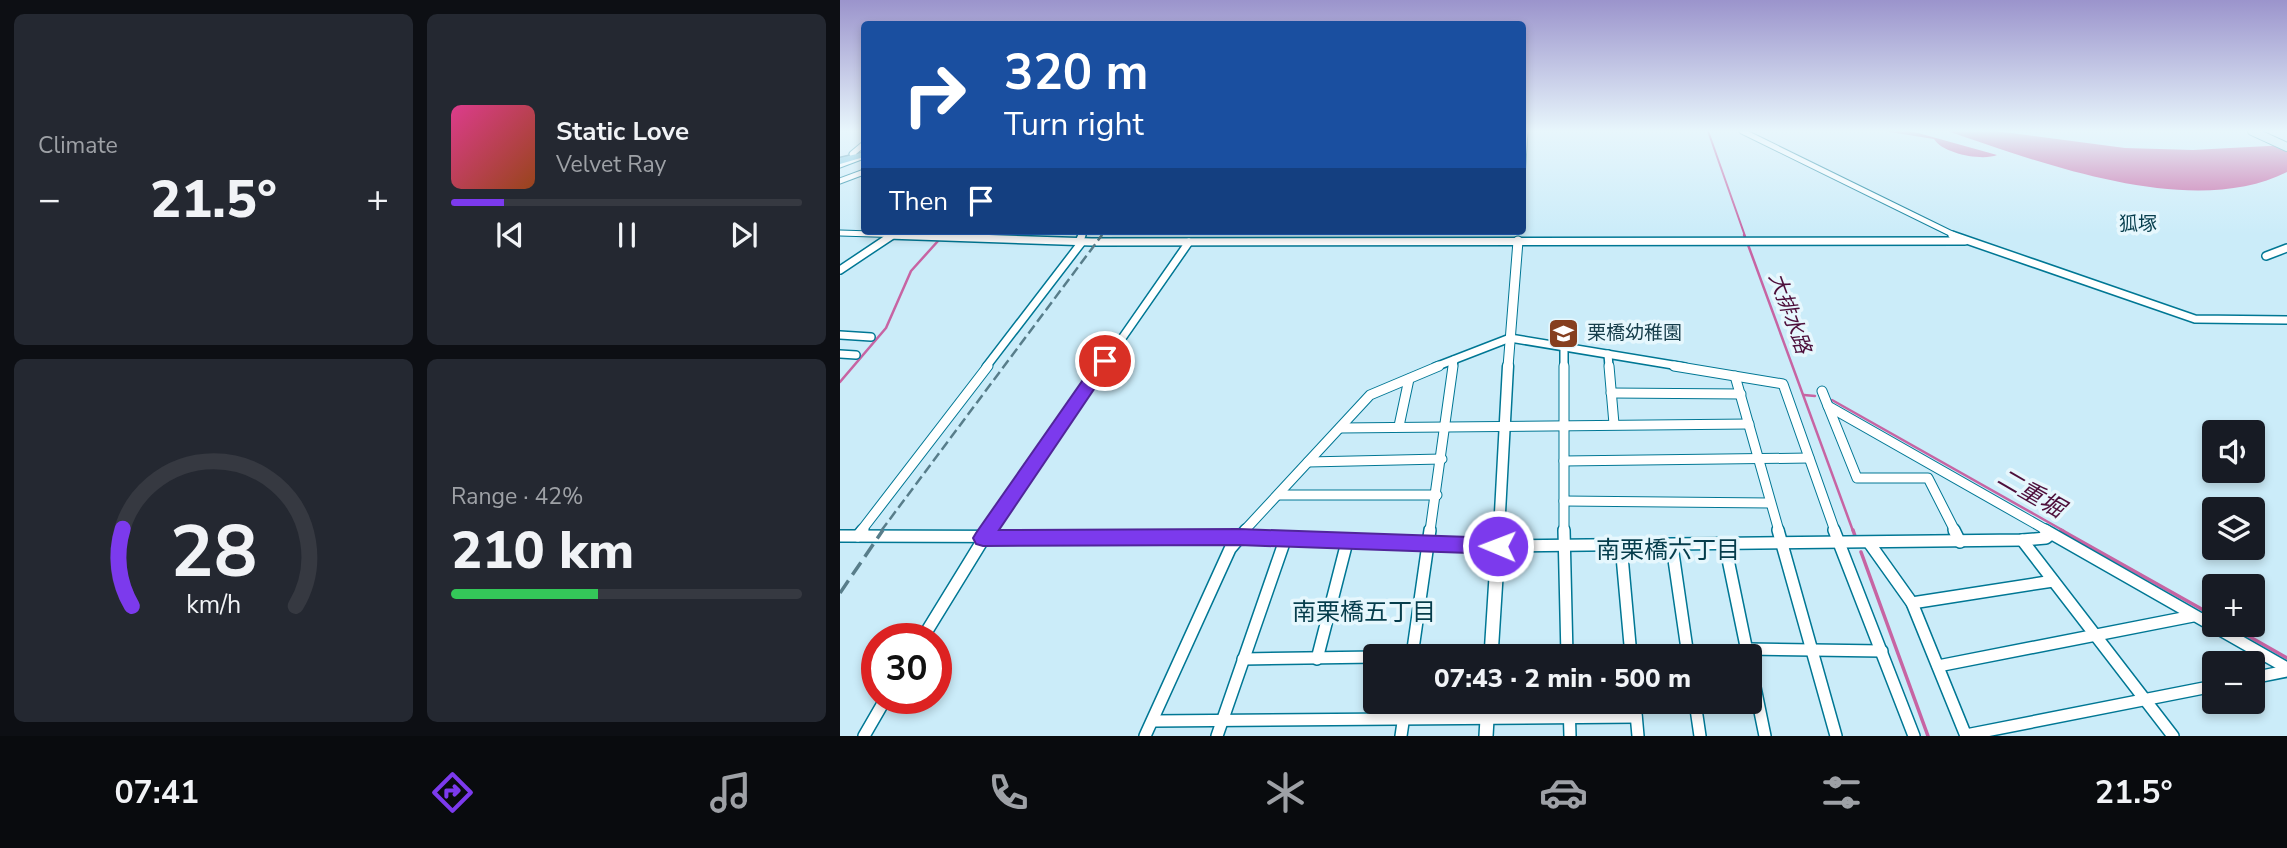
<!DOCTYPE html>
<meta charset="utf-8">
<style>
body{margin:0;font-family:"Nunito Sans","Noto Sans JP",sans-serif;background:#242831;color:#f1f3f6;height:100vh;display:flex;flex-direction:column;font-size:26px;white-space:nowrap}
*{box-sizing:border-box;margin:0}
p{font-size:23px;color:#9ea1a6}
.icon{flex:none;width:38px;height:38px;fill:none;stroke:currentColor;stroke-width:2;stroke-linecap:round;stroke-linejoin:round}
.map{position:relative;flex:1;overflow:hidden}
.sheet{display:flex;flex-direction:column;gap:14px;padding:14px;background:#0d0f14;width:840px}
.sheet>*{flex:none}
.hud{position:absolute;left:21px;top:21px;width:665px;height:214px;border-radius:7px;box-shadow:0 4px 10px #0003;background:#1a4fa0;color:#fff;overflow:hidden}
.controls{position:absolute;left:1362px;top:420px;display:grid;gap:14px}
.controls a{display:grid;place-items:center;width:63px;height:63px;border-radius:7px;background:#171b24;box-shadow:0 4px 10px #0003;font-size:35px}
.speed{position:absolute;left:21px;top:623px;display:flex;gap:14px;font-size:35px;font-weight:700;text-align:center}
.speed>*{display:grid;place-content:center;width:91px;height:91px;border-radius:50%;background:#171b24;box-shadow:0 4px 10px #0003;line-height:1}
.speed .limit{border:10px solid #d22;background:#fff;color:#111}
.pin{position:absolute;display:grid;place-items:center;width:60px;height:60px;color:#fff;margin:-30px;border:4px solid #fff;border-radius:50%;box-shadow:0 2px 7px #0007}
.me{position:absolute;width:77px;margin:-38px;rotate:271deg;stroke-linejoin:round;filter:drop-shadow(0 0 5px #0008)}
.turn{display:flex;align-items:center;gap:24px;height:147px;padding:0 28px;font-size:32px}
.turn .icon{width:91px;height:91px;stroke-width:2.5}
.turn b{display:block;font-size:49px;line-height:60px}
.then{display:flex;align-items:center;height:66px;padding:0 28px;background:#0003;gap:14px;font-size:26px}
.big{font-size:52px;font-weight:800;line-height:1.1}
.sheet .widget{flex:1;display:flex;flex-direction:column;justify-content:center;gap:10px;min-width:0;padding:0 24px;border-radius:10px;background:#242831}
.sheet .dial{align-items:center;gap:0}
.dial svg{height:182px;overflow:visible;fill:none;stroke:#363941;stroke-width:7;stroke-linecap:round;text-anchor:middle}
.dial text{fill:#f1f3f6;stroke:none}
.song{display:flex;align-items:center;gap:21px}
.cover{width:84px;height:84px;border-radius:10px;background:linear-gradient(135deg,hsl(330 70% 55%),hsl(20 70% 35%))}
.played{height:7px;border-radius:4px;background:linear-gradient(90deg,#7c3aed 15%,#363941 15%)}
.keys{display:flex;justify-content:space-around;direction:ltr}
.heat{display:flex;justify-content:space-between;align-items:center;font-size:38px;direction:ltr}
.charge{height:10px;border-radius:5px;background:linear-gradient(90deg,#34c759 42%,#363941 0)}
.sheet .tiles{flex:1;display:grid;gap:14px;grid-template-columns:repeat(2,1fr)}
.trip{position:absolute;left:523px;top:644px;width:399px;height:70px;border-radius:7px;background:#171b24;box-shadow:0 4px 10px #0003;font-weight:800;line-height:70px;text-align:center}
.menu{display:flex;height:112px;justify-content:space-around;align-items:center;background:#090b0e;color:#9ea1a6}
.menu .icon{width:49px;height:49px}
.menu .current{color:#7c3aed}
.menu b{font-size:32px;color:#f1f3f6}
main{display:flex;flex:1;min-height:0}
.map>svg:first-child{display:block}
.water{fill:#c764a3}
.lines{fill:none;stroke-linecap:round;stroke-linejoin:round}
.stream-far2{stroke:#c764a3;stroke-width:2}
.stream-far1{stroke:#c764a3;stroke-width:2.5}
.stream{stroke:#c764a3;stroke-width:3.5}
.minor-far3-casing{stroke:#007794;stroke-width:7}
.minor-far2-casing{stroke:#007794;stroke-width:10}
.minor-far1-casing{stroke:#007794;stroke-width:11}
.minor-casing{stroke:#007794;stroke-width:14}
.tertiary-far2-casing{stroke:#007794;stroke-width:11}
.tertiary-far1-casing{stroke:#007794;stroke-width:13}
.tertiary-casing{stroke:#007794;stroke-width:16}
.secondary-casing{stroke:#007794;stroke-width:10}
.trunk-casing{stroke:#3586a1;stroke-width:3}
.minor-far3{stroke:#fff;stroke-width:5}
.minor-far2{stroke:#fff;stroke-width:7}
.minor-far1{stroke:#fff;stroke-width:9}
.minor{stroke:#fff;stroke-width:11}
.tertiary-far2{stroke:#fff;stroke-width:9}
.tertiary-far1{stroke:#fff;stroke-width:10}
.tertiary{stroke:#fff;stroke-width:13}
.secondary{stroke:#c8e7f1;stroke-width:8}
.trunk{fill:#6bbeda;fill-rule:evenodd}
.rail-far2{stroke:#587d8a;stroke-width:2;stroke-dasharray:8 3.5;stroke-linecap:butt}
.rail-far1{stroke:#587d8a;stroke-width:2.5;stroke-dasharray:10 4.5;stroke-linecap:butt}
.rail{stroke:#587d8a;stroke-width:3.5;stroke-dasharray:15 7;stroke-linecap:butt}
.route{fill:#7c3aed;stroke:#51269a;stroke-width:2}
.labels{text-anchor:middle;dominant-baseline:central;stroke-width:7;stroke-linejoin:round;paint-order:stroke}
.far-quarter-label{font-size:19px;fill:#063d4c;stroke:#e6f7fd}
.poi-label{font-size:19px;fill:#163d4a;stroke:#e6f7fd;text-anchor:start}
.water-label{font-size:21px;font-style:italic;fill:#4d0e3a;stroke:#e6f7fd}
.near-water-label{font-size:24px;font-style:italic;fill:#4d0e3a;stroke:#e6f7fd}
.near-neighbourhood-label{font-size:24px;fill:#063d4c;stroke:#e6f7fd}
</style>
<main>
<section class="sheet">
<div class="tiles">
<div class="widget"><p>Climate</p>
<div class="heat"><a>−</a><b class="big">21.5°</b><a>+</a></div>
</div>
<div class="widget">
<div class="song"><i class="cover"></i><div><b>Static Love</b><p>Velvet Ray</p></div></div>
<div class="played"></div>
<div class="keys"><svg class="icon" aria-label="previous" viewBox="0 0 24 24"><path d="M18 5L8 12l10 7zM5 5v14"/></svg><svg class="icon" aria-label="pause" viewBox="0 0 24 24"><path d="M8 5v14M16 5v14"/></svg><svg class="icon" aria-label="next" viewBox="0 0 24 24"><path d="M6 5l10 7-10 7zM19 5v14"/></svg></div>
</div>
<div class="widget dial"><svg viewBox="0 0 100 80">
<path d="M14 69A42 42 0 1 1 86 69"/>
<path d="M14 69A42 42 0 0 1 10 35" stroke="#7c3aed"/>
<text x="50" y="56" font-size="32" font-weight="700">28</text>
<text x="50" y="72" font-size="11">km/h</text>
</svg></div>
<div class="widget"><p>Range · 42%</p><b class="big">210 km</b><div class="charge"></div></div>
</div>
</section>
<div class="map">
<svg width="1447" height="736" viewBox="0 0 1447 736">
<rect width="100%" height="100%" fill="#cbecf9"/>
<g class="water">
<path d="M1043 131H1071L1157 155C1143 161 1103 154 1094 139Z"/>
<path d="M1107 131H1156L1285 148 1353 150 1447 145V172C1352 220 1202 163 1107 131Z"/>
</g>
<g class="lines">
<polyline class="stream-far2" points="868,131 905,236"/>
<g class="stream-far1">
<polyline points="904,235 906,239"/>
<polyline points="907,242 1013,531"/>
<polyline points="0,382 46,328 71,271 98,241"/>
<polyline points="964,395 975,396"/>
<polyline points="992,400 1224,531"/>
</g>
<g class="stream">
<polyline points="1013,530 1015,536"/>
<polyline points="1221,530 1374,616"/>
<polyline points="1021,552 1088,736"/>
<polyline points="1389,625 1447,658"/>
</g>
<defs>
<g id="minor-far3">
<polyline points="902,131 1116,236"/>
<polyline points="15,157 12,154 24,144"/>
<polyline points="0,165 24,156"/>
<polyline points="682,177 685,131"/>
<polyline points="0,181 24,172"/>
<polyline points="0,233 97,236"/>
<polyline points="241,236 243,231"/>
</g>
<g id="minor-far2">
<polyline points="48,235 252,242 1125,241"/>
<polyline points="1112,235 1355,319 1447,320"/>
<polyline points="239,242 242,235"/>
<polyline points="1426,256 1447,248"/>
<polyline points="0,270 51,236"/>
<polyline points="0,335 31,337"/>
<polyline points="724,347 724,367"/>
<polyline points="0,354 16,355"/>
<polyline points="768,354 769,367"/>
<polyline points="146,367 242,242"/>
<polyline points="262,367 349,242"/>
<polyline points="595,367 670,338 845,367"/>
<polyline points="613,367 614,360"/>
</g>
<g id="minor-far1">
<polyline points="724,366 724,531"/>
<polyline points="769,366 774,424"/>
<polyline points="834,366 943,384 995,531"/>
<polyline points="895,376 939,531"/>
<polyline points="982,391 1017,478 1088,478 1115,531"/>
<polyline points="771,393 901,394"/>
<polyline points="988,406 1208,531"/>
<polyline points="559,426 569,379"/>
<polyline points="500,428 909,424"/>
<polyline points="724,461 969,458"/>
<polyline points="468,462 602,459"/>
<polyline points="439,495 597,495"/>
<polyline points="724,501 929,503"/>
<polyline points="21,531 148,366"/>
<polyline points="148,531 263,366"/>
<polyline points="404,531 530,395 599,366"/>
<polyline points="590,531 613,366"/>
</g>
<g id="minor">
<polyline points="724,530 727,656"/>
<polyline points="938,530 996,736"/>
<polyline points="994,530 1074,736"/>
<polyline points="1114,530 1120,542"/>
<polyline points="1205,530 1447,668"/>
<polyline points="0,536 399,537 658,546 1182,540 1206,538 1211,534"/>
<polyline points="18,536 23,530"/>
<polyline points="1182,540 1333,736"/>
<polyline points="1030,544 1072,603 1126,736"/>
<polyline points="781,545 791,656"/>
<polyline points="885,545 908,656"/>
<polyline points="832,546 848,656"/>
<polyline points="1072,603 1213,581"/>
<polyline points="82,639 149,530"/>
<polyline points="907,649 1042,651"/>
<polyline points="547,656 573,655"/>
<polyline points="572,656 590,530"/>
<polyline points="403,659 536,657"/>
<polyline points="477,659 507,542"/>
<polyline points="910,663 925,736"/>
<polyline points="1098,666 1353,616"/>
<polyline points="1412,678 1447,671"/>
<polyline points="729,702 730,736"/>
<polyline points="795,702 798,736"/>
<polyline points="855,702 860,736"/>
<polyline points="313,721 796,717"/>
<polyline points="1126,735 1374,686"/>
<polyline points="24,736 46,698"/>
<polyline points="305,736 390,549 406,530"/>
<polyline points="377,736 445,540"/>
<polyline points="561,736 566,702"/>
</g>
<polyline id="tertiary-far2" points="668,367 678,241"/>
<polyline id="tertiary-far1" points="659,531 668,366"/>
<g id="tertiary">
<polyline points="651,656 659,530"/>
<polyline points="646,736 648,702"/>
</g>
<polyline id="secondary" points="1412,131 1447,147"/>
<polygon id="trunk" points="21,153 24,153 24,157 0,164 0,158"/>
</defs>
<use href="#minor-far3" class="minor-far3-casing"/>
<use href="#minor-far2" class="minor-far2-casing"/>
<use href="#minor-far1" class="minor-far1-casing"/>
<use href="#minor" class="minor-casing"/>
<use href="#tertiary-far2" class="tertiary-far2-casing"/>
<use href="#tertiary-far1" class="tertiary-far1-casing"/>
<use href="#tertiary" class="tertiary-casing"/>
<use href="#secondary" class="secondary-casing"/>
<use href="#trunk" class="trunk-casing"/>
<use href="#minor-far3" class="minor-far3"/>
<use href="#minor-far2" class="minor-far2"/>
<use href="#minor-far1" class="minor-far1"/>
<use href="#minor" class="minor"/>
<use href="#tertiary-far2" class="tertiary-far2"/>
<use href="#tertiary-far1" class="tertiary-far1"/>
<use href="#tertiary" class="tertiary"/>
<use href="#secondary" class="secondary"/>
<use href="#trunk" class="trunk"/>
<polyline class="rail-far2" points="261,236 265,231"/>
<polyline class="rail-far1" points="41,531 262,235"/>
<polyline class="rail" points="0,593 43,530"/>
</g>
<linearGradient id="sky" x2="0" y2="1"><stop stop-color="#9b94cc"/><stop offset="0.56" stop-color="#e8f6fc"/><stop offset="1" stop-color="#e8f6fc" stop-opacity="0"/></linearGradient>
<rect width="1447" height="234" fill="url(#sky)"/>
<polygon class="route" points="265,356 273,361 159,530 399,529 658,538 665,540 668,546 665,552 658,554 399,545 143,546 136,544 133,538 136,533 259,357"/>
<defs>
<symbol id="school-square" viewBox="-11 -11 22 22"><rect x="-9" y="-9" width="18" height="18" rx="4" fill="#863f1f" stroke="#e6f7fd"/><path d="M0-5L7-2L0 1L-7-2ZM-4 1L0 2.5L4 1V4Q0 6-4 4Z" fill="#fff"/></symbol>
</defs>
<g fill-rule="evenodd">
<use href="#school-square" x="706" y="316" width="35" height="35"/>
</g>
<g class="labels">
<g class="far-quarter-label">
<text x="1298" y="224">狐塚</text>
</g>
<g class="poi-label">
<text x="747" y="333">栗橋幼稚園</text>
</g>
<g class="water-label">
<text transform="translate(950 313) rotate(70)">大排水路</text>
</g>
<g class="near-water-label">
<text transform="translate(1191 493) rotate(30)">二重堀</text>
</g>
<g class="near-neighbourhood-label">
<text x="828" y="550">南栗橋六丁目</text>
<text x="524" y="612">南栗橋五丁目</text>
</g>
</g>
</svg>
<div class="controls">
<a><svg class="icon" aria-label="sound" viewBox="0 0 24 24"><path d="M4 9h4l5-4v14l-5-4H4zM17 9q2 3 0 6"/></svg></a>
<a><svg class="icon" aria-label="layers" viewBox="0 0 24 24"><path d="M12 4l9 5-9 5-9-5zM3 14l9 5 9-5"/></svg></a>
<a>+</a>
<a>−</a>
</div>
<div class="speed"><div class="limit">30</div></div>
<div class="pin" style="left:265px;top:361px;background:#d93025"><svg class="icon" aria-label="arrive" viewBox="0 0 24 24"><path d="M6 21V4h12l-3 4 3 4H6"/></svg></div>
<svg class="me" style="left:658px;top:546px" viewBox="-20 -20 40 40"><circle r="17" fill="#7c3aed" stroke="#fff" stroke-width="3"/><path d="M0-11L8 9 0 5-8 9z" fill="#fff"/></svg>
<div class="trip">07:43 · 2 min · 500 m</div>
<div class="hud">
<div class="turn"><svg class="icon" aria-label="right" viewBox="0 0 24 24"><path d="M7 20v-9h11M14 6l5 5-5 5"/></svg><div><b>320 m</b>Turn right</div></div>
<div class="then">Then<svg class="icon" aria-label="arrive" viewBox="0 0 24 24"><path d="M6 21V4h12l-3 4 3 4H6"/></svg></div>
</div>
</div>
</main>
<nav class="menu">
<b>07:41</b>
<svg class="icon current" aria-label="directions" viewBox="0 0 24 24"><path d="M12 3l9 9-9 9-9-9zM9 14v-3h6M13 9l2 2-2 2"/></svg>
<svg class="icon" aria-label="music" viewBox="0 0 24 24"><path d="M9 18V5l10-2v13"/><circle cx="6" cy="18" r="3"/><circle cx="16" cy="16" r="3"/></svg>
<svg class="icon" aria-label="phone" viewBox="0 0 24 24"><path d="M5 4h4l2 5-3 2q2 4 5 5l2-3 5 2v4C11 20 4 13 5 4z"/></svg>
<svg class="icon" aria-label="climate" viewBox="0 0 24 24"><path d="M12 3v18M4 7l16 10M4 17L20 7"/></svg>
<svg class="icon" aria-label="car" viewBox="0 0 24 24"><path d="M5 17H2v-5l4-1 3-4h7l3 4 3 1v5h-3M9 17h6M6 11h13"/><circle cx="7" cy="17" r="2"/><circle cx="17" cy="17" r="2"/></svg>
<svg class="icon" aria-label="filters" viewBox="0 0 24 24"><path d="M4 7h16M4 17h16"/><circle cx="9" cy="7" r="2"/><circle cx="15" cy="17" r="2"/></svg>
<b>21.5°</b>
</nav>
